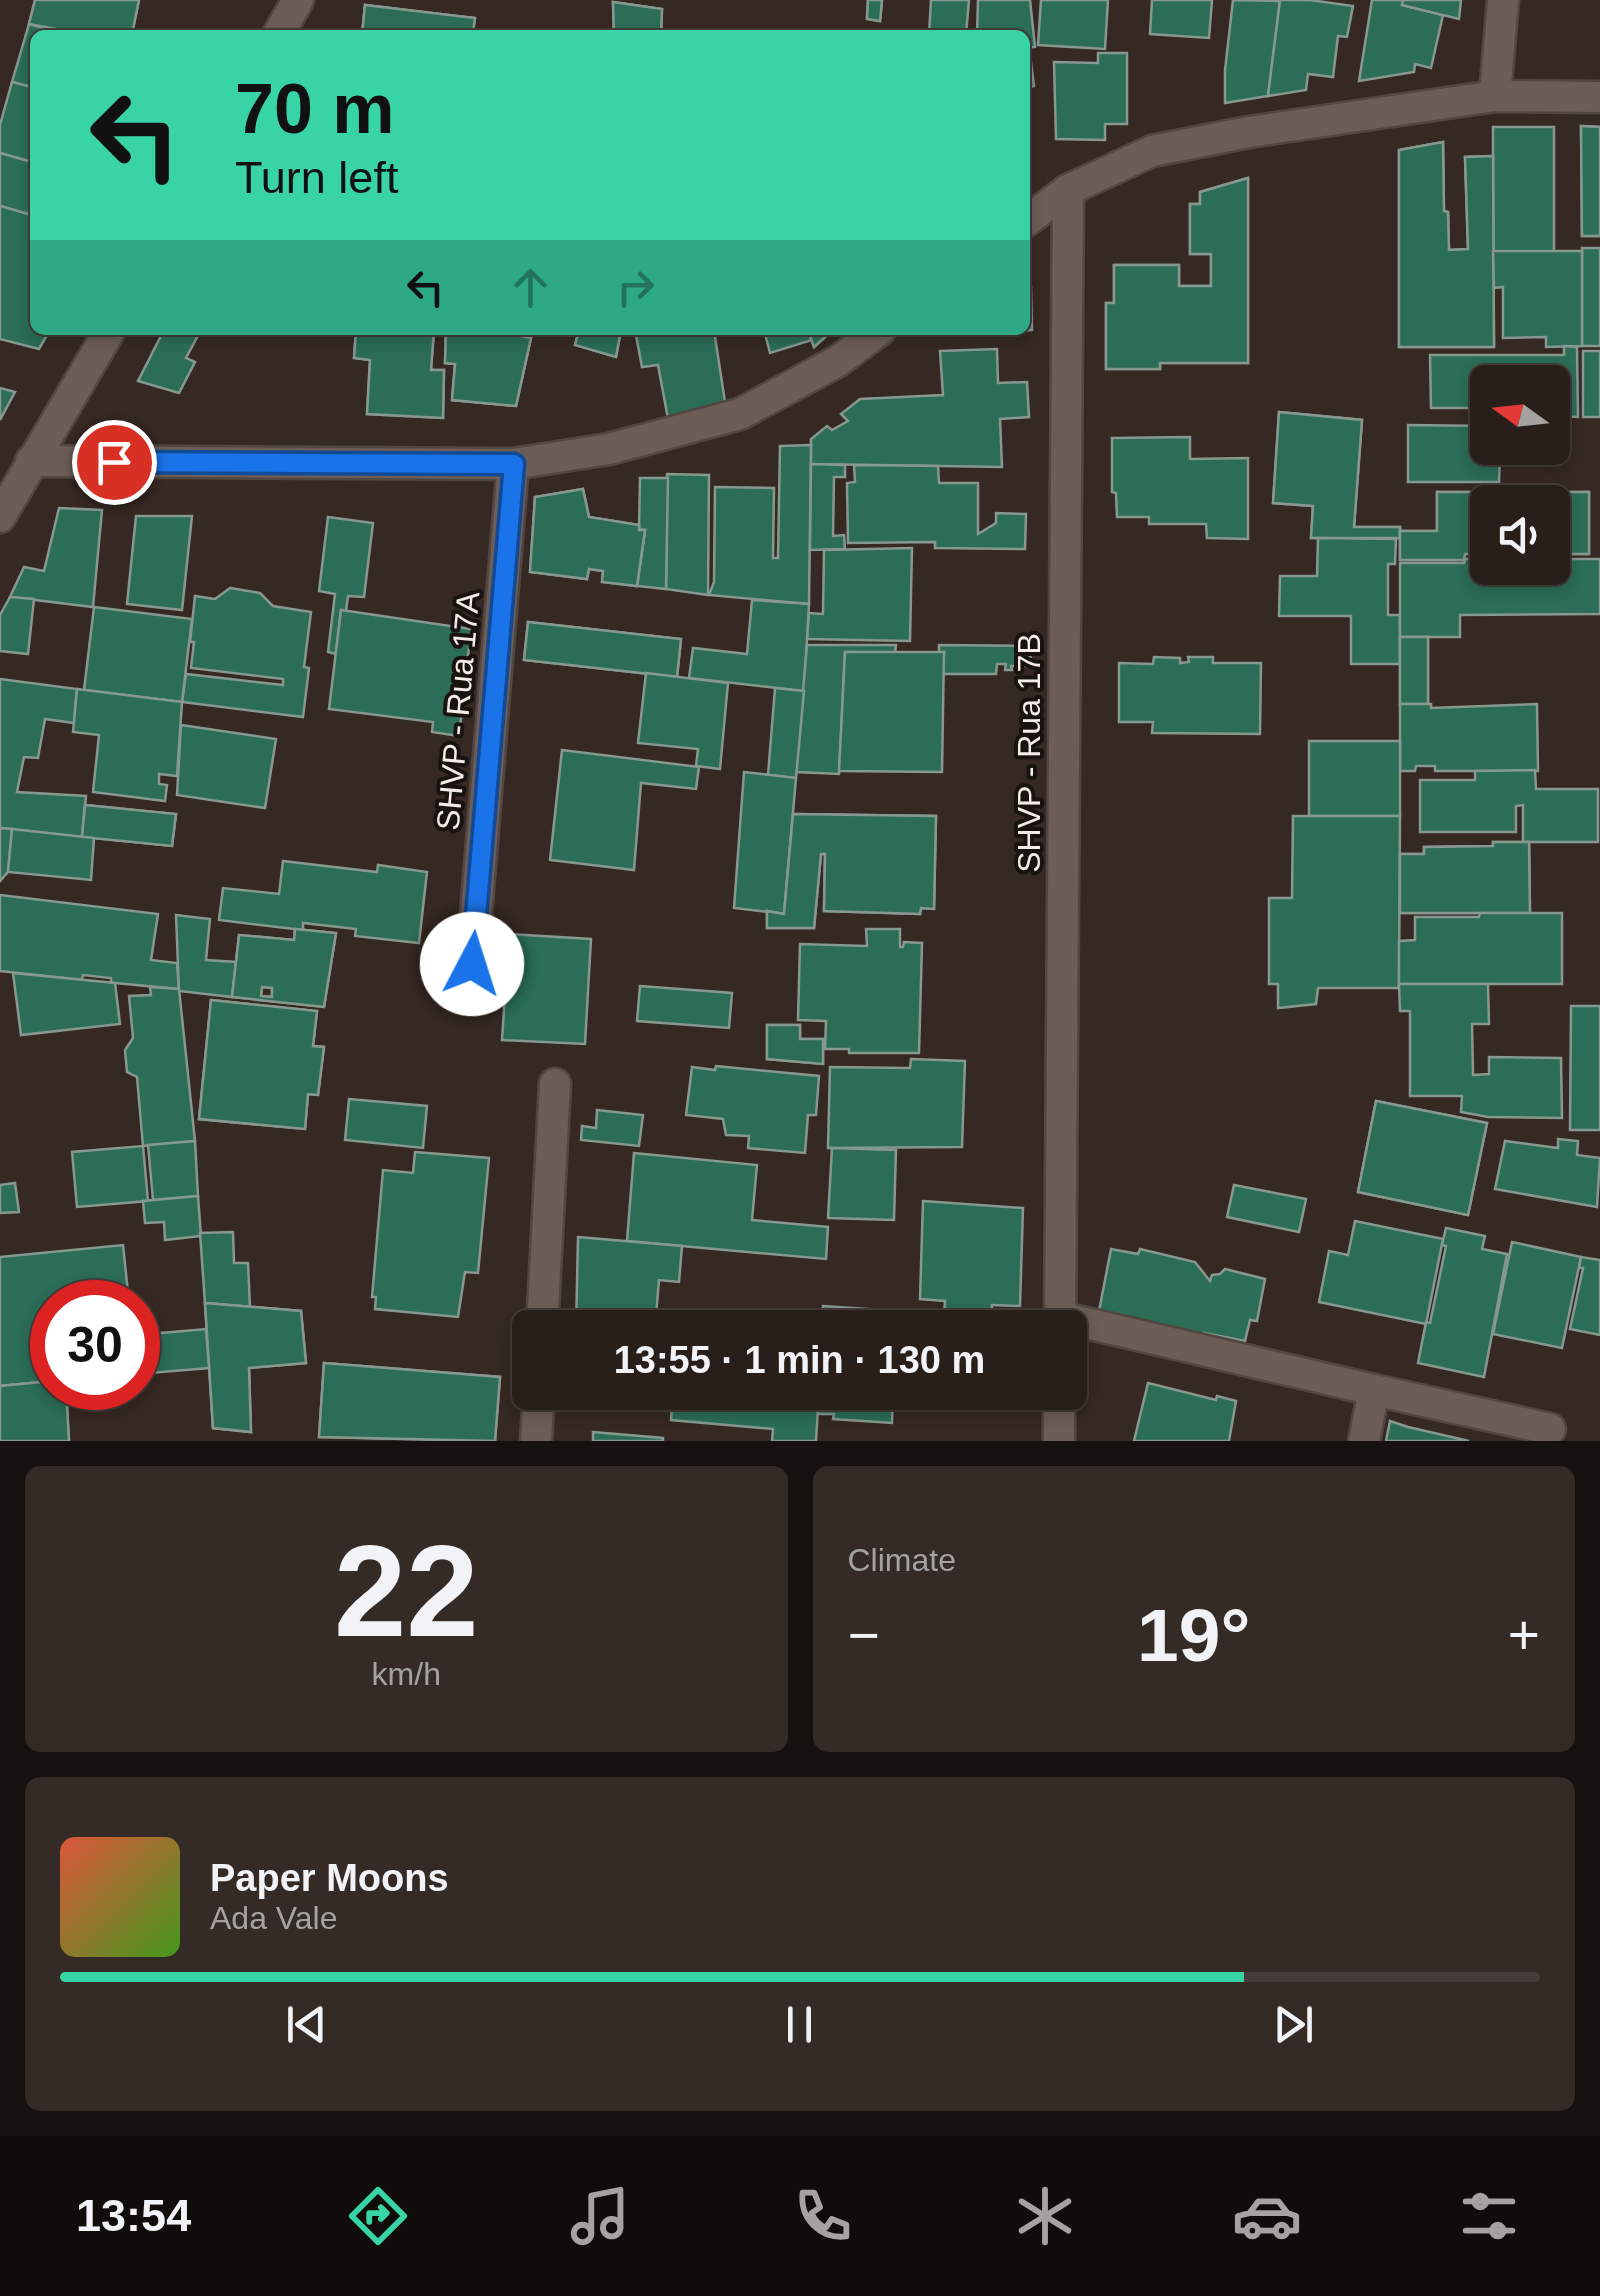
<!DOCTYPE html>
<meta charset="utf-8">
<style>
body{margin:0;font-family:Helvetica,sans-serif;background:#342b27;color:#f1f3f6;height:100vh;display:flex;flex-direction:column;font-size:38px;white-space:nowrap}
*{box-sizing:border-box;margin:0}
p{font-size:32px;color:#a5a2a2}
.icon{flex:none;width:55px;height:55px;fill:none;stroke:currentColor;stroke-width:2;stroke-linecap:round;stroke-linejoin:round}
.map{position:relative;height:1441px;overflow:hidden}
.sheet{display:flex;flex-direction:column;gap:25px;padding:25px;background:#16100e;flex:1}
.sheet>*{flex:none}
.top-card{position:absolute;left:30px;top:30px;width:1000px;height:305px;border-radius:15px;box-shadow:0 5px 15px #0003,0 0 0 2px #443c39;background:#39d4a5;color:#111;overflow:hidden}
.needle{width:65px;rotate:285deg}
.buttons{position:absolute;left:1470px;top:365px;display:grid;gap:20px}
.buttons a{display:grid;place-items:center;width:100px;height:100px;border-radius:15px;background:#281e1a;box-shadow:0 5px 15px #0003,0 0 0 2px #443c39;font-size:50px}
.speed{position:absolute;left:30px;top:1280px;display:flex;gap:20px;font-size:50px;font-weight:700;text-align:center}
.speed>*{display:grid;place-content:center;width:130px;height:130px;border-radius:50%;background:#281e1a;box-shadow:0 5px 15px #0003,0 0 0 2px #443c39;line-height:1}
.speed .limit{border:15px solid #d22;background:#fff;color:#111}
.pin{position:absolute;display:grid;place-items:center;width:85px;height:85px;color:#fff;margin:-42px;border:5px solid #fff;border-radius:50%;box-shadow:0 2px 10px #0007}
.me{position:absolute;width:110px;margin:-55px;rotate:5deg;stroke-linejoin:round;filter:drop-shadow(0 0 8px #0008)}
.turn{display:flex;align-items:center;gap:35px;height:210px;padding:0 40px;font-size:45px}
.turn .icon{width:130px;height:130px;stroke-width:2.5}
.turn b{display:block;font-size:70px;line-height:85px}
.lanes{display:flex;align-items:center;height:95px;padding:0 40px;background:#0003;justify-content:center;gap:50px;direction:ltr}
.lanes .off{opacity:.35}
.big{font-size:75px;font-weight:800;line-height:1.1}
.sheet .tile{flex:1;display:flex;flex-direction:column;justify-content:center;gap:15px;min-width:0;padding:0 35px;border-radius:15px;background:#342b27}
.sheet .dial{align-items:center;gap:0}
.dial b{font-size:130px;line-height:1}
.song{display:flex;align-items:center;gap:30px}
.cover{width:120px;height:120px;border-radius:15px;background:linear-gradient(135deg,hsl(10 70% 55%),hsl(100 70% 35%))}
.played{height:10px;border-radius:5px;background:linear-gradient(90deg,#39d4a5 80%,#443c39 80%)}
.keys{display:flex;justify-content:space-around;direction:ltr}
.heat{display:flex;justify-content:space-between;align-items:center;font-size:55px;direction:ltr}
.sheet .tiles{flex:1;display:grid;gap:25px;grid-template-columns:1fr 1fr}
.tile:last-child{grid-column:span 2}
.trip{position:absolute;left:512px;top:1310px;width:575px;height:100px;border-radius:15px;background:#281e1a;box-shadow:0 5px 15px #0003,0 0 0 2px #443c39;font-weight:800;line-height:100px;text-align:center}
.menu{display:flex;height:160px;justify-content:space-around;align-items:center;background:#100c0a;color:#a5a2a2}
.menu .icon{width:70px;height:70px}
.menu .selected{color:#39d4a5}
.menu b{font-size:45px;color:#f1f3f6}
.map>svg:first-child{display:block}
.building{fill:#2b6d57;stroke:#869890;stroke-width:2.5;fill-rule:evenodd}
.lines{fill:none;stroke-linecap:round;stroke-linejoin:round}
.minor-casing{stroke:#514641;stroke-width:35}
.minor{stroke:#6d5d57;stroke-width:30}
.route-casing{stroke:#114b97;stroke-width:25}
.route{stroke:#1a73e8;stroke-width:18}
.labels{text-anchor:middle;dominant-baseline:central;stroke-width:8;stroke-linejoin:round;paint-order:stroke}
.street-label{font-size:32px;fill:#f5ece8;stroke:#191310}
</style>
<div class="map">
<svg width="1600" height="1441" viewBox="0 0 1600 1441">
<rect width="100%" height="100%" fill="#362823"/>
<g class="building">
<polygon points="35,0 139,0 133,29 139,30 138,35 88,35 29,24"/>
<polygon points="35,0 139,0 133,29 139,30 138,35 88,35 29,24"/>
<polygon points="868,0 882,0 880,21 867,19"/>
<polygon points="868,0 882,0 880,21 867,19"/>
<polygon points="931,0 969,0 966,35 929,35"/>
<polygon points="978,0 1030,0 1035,47 1025,48 1025,35 977,35"/>
<polygon points="1041,0 1108,0 1105,49 1038,45"/>
<polygon points="1152,0 1212,0 1209,38 1150,34"/>
<polygon points="1233,0 1280,1 1268,96 1225,103 1225,70"/>
<polygon points="1310,0 1353,6 1347,37 1338,36 1333,77 1308,74 1306,90 1268,96 1280,0"/>
<polygon points="1372,0 1403,0 1402,5 1443,15 1431,68 1415,64 1414,72 1359,81"/>
<polygon points="1403,0 1461,0 1459,19 1402,5"/>
<polygon points="613,2 662,9 661,35 614,35"/>
<polygon points="613,2 662,9 661,35 614,35"/>
<polygon points="365,5 475,18 473,32 478,35 362,35"/>
<polygon points="365,5 475,18 473,32 478,35 362,35"/>
<polygon points="29,24 69,35 35,35 35,88 12,82"/>
<polygon points="1029,47 1034,86 1025,88 1025,48"/>
<polygon points="1098,53 1127,53 1127,124 1105,124 1105,140 1056,139 1054,62 1098,63"/>
<polygon points="12,82 35,88 35,163 0,153 0,125"/>
<polygon points="1581,126 1600,127 1600,236 1582,236"/>
<polygon points="1581,126 1600,127 1600,236 1582,236"/>
<polygon points="1493,127 1554,127 1554,252 1493,251"/>
<polygon points="1443,142 1444,211 1448,212 1449,250 1468,249 1465,157 1493,156 1494,347 1399,347 1399,150"/>
<polygon points="1443,142 1444,211 1448,212 1449,250 1468,249 1465,157 1493,156 1494,347 1399,347 1399,150"/>
<polygon points="0,153 35,163 35,201 32,201 28,214 0,206"/>
<polygon points="1248,178 1248,363 1160,363 1160,369 1106,369 1106,303 1114,303 1114,265 1179,265 1179,286 1211,286 1211,254 1190,254 1190,204 1200,204 1200,192"/>
<polygon points="1248,178 1248,363 1160,363 1160,369 1106,369 1106,303 1114,303 1114,265 1179,265 1179,286 1211,286 1211,254 1190,254 1190,204 1200,204 1200,192"/>
<polygon points="0,206 35,216 35,330 50,330 39,349 0,339"/>
<rect x="1582" y="248" width="18" height="98"/>
<polygon points="1493,251 1582,251 1582,346 1546,347 1546,337 1503,338 1503,287 1494,288"/>
<polygon points="1025,286 1031,287 1032,330 1006,333 1005,330 1025,330"/>
<polygon points="164,330 200,332 186,358 195,362 179,393 138,381"/>
<polygon points="356,330 434,330 431,370 444,370 443,418 367,414 370,360 354,358"/>
<polygon points="356,330 434,330 431,370 444,370 443,418 367,414 370,360 354,358"/>
<polygon points="446,330 488,330 531,338 516,406 452,400 455,364 445,363"/>
<polygon points="446,330 488,330 531,338 516,406 452,400 455,364 445,363"/>
<polygon points="579,330 621,330 616,357 575,345"/>
<polygon points="579,330 621,330 616,357 575,345"/>
<polygon points="635,330 714,330 725,402 668,419 658,365 642,367"/>
<polygon points="764,330 808,330 812,340 770,353"/>
<polygon points="808,330 833,330 814,347"/>
<polygon points="808,330 833,330 814,347"/>
<polygon points="1564,346 1577,347 1578,417 1552,416 1552,382 1488,382 1488,408 1431,408 1430,355 1564,355"/>
<polygon points="997,349 998,383 1027,382 1029,417 1000,419 1002,467 811,464 811,439 827,426 832,430 848,421 841,414 860,399 943,395 940,351"/>
<rect x="1583" y="351" width="17" height="66"/>
<polygon points="0,388 15,392 0,420"/>
<polygon points="1279,412 1362,420 1354,527 1400,527 1400,538 1311,538 1313,506 1273,503"/>
<polygon points="1279,412 1362,420 1354,527 1400,527 1400,538 1311,538 1313,506 1273,503"/>
<polygon points="1408,425 1488,426 1488,448 1548,448 1548,455 1500,455 1499,482 1408,482"/>
<polygon points="1190,437 1190,459 1248,458 1248,539 1207,538 1206,524 1149,524 1149,517 1117,517 1116,493 1112,492 1112,438"/>
<polygon points="811,445 809,604 709,595 714,582 715,487 774,488 773,558 778,558 780,446"/>
<polygon points="811,464 845,465 845,477 834,477 833,536 844,535 845,549 810,550"/>
<polygon points="854,465 938,466 939,483 978,483 978,534 996,523 996,513 1026,514 1025,549 935,548 935,542 848,543 847,483 855,482"/>
<polygon points="667,474 709,475 708,595 666,589"/>
<polygon points="640,478 668,478 666,589 637,586 645,530 639,530"/>
<polygon points="583,489 589,517 639,525 639,530 645,530 637,586 602,582 603,571 589,569 587,579 530,572 535,497"/>
<polygon points="583,489 589,517 639,525 639,530 645,530 637,586 602,582 603,571 589,569 587,579 530,572 535,497"/>
<polygon points="1437,492 1589,492 1589,554 1552,554 1552,502 1488,502 1488,554 1465,554 1464,560 1400,560 1400,531 1437,531"/>
<polygon points="1437,492 1589,492 1589,554 1552,554 1552,502 1488,502 1488,554 1465,554 1464,560 1400,560 1400,531 1437,531"/>
<polygon points="59,508 102,510 93,607 10,597 24,567 44,571"/>
<polygon points="136,516 192,516 182,610 127,604"/>
<polygon points="328,517 373,523 364,597 348,596 346,611 341,610 336,654 328,652 335,594 319,591"/>
<polygon points="1318,538 1396,539 1395,564 1388,564 1388,615 1400,615 1400,664 1351,664 1351,616 1279,616 1280,576 1317,576"/>
<polygon points="912,548 910,641 807,639 809,613 823,614 824,550"/>
<polygon points="1465,559 1488,559 1488,568 1552,568 1552,559 1600,559 1600,614 1460,615 1460,637 1400,637 1400,563 1464,563"/>
<polygon points="230,588 260,593 273,606 311,612 304,667 309,668 303,717 182,702 186,674 283,685 283,679 191,668 194,642 190,642 195,596 215,599"/>
<polygon points="10,597 34,599 28,654 0,651 0,615"/>
<polygon points="752,600 809,604 804,691 689,678 693,648 747,654"/>
<polygon points="94,607 192,619 182,702 84,690"/>
<polygon points="341,610 471,629 459,736 432,732 433,722 329,709"/>
<polygon points="528,622 681,639 677,677 524,660"/>
<polygon points="528,622 681,639 677,677 524,660"/>
<rect x="1400" y="637" width="28" height="67"/>
<rect x="1400" y="637" width="28" height="67"/>
<polygon points="807,645 896,645 895,653 845,652 839,774 796,772"/>
<polygon points="939,645 1031,646 1030,666 1011,666 1012,670 1005,670 1006,664 997,664 996,674 943,674 944,652 939,653"/>
<polygon points="845,652 944,652 942,772 839,771"/>
<polygon points="1154,657 1180,658 1180,663 1189,662 1188,657 1213,657 1213,663 1261,663 1260,734 1152,733 1153,722 1119,722 1119,663 1153,664"/>
<polygon points="646,673 728,683 720,769 696,766 698,749 638,743"/>
<polygon points="0,679 77,689 74,723 45,719 38,758 24,757 17,792 86,796 82,837 0,828"/>
<polygon points="775,688 804,691 796,778 768,775"/>
<polygon points="77,689 182,702 177,776 159,774 159,784 167,785 165,801 93,792 99,735 73,732"/>
<polygon points="1400,704 1431,704 1431,708 1537,704 1538,771 1435,771 1435,766 1416,766 1415,771 1400,771"/>
<polygon points="181,725 276,739 265,808 177,795"/>
<rect x="1309" y="741" width="91" height="75"/>
<polygon points="562,750 699,767 696,789 641,783 634,870 550,860"/>
<polygon points="1535,770 1536,789 1598,789 1598,842 1523,842 1523,805 1516,806 1516,832 1420,832 1420,780 1475,780 1475,771"/>
<polygon points="744,772 796,778 784,914 734,908"/>
<polygon points="85,805 176,814 172,846 82,837"/>
<polygon points="85,805 176,814 172,846 82,837"/>
<polygon points="793,814 936,816 934,909 921,908 920,914 824,911 825,854 821,854 814,928 767,928 767,911 784,914"/>
<polygon points="793,814 936,816 934,909 921,908 920,914 824,911 825,854 821,854 814,928 767,928 767,911 784,914"/>
<polygon points="1293,816 1400,816 1399,988 1318,988 1316,1004 1278,1008 1278,984 1269,984 1269,898 1292,898"/>
<polygon points="0,828 12,829 8,872 0,881"/>
<polygon points="12,829 94,838 91,880 8,872"/>
<polygon points="1493,842 1529,842 1530,913 1400,913 1400,854 1424,854 1424,847 1493,846"/>
<polygon points="1493,842 1529,842 1530,913 1400,913 1400,854 1424,854 1424,847 1493,846"/>
<polygon points="283,861 377,872 378,865 427,872 419,943 355,936 356,929 303,923 303,930 219,920 223,888 279,894"/>
<polygon points="0,895 158,914 151,960 177,963 179,989 115,983 111,982 111,978 83,975 82,980 0,971"/>
<polygon points="1480,913 1562,913 1562,984 1399,984 1399,941 1415,940 1415,917 1479,917"/>
<polygon points="176,915 210,919 206,960 237,962 232,997 179,991"/>
<path d="M295 929 336 933 324 1007 232 997 239 935 294 940ZM262 987 272 988V997L261 996Z"/>
<path d="M295 929 336 933 324 1007 232 997 239 935 294 940ZM262 987 272 988V997L261 996Z"/>
<polygon points="866,929 900,929 900,947 903,947 904,942 922,943 919,1053 849,1053 849,1049 825,1049 826,1021 798,1020 800,944 867,946"/>
<polygon points="509,934 591,939 585,1044 502,1040"/>
<polygon points="13,973 115,983 120,1024 21,1035"/>
<polygon points="1399,984 1488,984 1489,1024 1472,1024 1473,1075 1489,1074 1489,1057 1561,1058 1562,1118 1488,1117 1461,1112 1462,1096 1410,1096 1410,1011 1400,1011"/>
<polygon points="640,986 732,993 729,1028 637,1021"/>
<polygon points="150,987 179,989 195,1141 143,1146 137,1077 127,1072 125,1050 133,1038 129,996 151,995"/>
<polygon points="211,1000 317,1011 313,1046 324,1047 318,1095 308,1094 305,1129 199,1119"/>
<polygon points="211,1000 317,1011 313,1046 324,1047 318,1095 308,1094 305,1129 199,1119"/>
<polygon points="1571,1006 1600,1006 1600,1130 1570,1130"/>
<polygon points="767,1025 800,1025 800,1039 823,1039 823,1064 767,1059"/>
<polygon points="767,1025 800,1025 800,1039 823,1039 823,1064 767,1059"/>
<polygon points="911,1059 965,1061 962,1147 828,1148 830,1067 910,1068"/>
<polygon points="716,1066 819,1076 816,1115 808,1115 805,1153 748,1148 749,1136 726,1135 723,1119 686,1115 692,1067 715,1070"/>
<polygon points="349,1099 427,1106 423,1148 345,1140"/>
<polygon points="1376,1101 1487,1123 1468,1215 1358,1192"/>
<polygon points="1376,1101 1487,1123 1468,1215 1358,1192"/>
<polygon points="597,1110 643,1115 639,1146 581,1140 582,1126 596,1128"/>
<polygon points="1558,1139 1578,1141 1577,1155 1600,1158 1597,1207 1495,1189 1505,1141 1558,1148"/>
<polygon points="195,1141 198,1196 153,1200 148,1145"/>
<polygon points="143,1146 148,1201 77,1207 72,1152"/>
<polygon points="832,1148 896,1150 894,1220 828,1218"/>
<polygon points="415,1152 489,1158 478,1273 465,1272 458,1317 375,1309 376,1297 372,1297 383,1170 413,1173"/>
<polygon points="634,1153 757,1165 752,1220 828,1227 826,1259 627,1241"/>
<polygon points="15,1183 19,1212 0,1213 0,1185"/>
<polygon points="1234,1185 1306,1199 1299,1232 1227,1217"/>
<polygon points="198,1196 201,1236 165,1240 164,1222 145,1223 143,1201"/>
<polygon points="923,1201 1023,1208 1020,1306 992,1305 991,1318 944,1314 945,1301 920,1299"/>
<polygon points="1355,1221 1443,1239 1426,1324 1319,1302 1329,1251 1348,1255"/>
<polygon points="1446,1228 1485,1236 1482,1249 1507,1254 1484,1377 1418,1363 1426,1322 1430,1323 1446,1246 1442,1245"/>
<polygon points="233,1232 234,1263 248,1263 250,1307 205,1303 200,1233"/>
<polygon points="578,1237 682,1246 679,1282 659,1280 655,1328 576,1328"/>
<polygon points="1512,1242 1581,1257 1562,1348 1493,1334"/>
<polygon points="123,1245 129,1302 52,1302 52,1381 0,1386 0,1257"/>
<polygon points="1111,1249 1138,1254 1140,1249 1195,1262 1210,1281 1212,1275 1220,1274 1225,1269 1265,1279 1257,1321 1250,1320 1245,1341 1204,1333 1203,1338 1099,1311"/>
<polygon points="1581,1257 1600,1260 1600,1335 1570,1329 1583,1268 1579,1268"/>
<polygon points="205,1303 301,1311 306,1363 249,1368 251,1432 213,1428"/>
<polygon points="205,1303 301,1311 306,1363 249,1368 251,1432 213,1428"/>
<polygon points="823,1306 896,1311 895,1328 822,1328"/>
<polygon points="206,1329 209,1368 138,1374 138,1335"/>
<polygon points="324,1363 500,1377 495,1441 319,1437"/>
<polygon points="324,1363 500,1377 495,1441 319,1437"/>
<polygon points="52,1381 52,1388 66,1388 69,1441 0,1441 0,1386"/>
<polygon points="52,1381 52,1388 66,1388 69,1441 0,1441 0,1386"/>
<polygon points="1148,1383 1216,1400 1217,1396 1236,1401 1229,1441 1134,1441"/>
<polygon points="673,1392 819,1392 816,1441 772,1441 773,1429 671,1420"/>
<polygon points="819,1392 893,1392 892,1423 833,1419 834,1414 818,1414"/>
<polygon points="1390,1421 1408,1427 1469,1441 1386,1441"/>
<polygon points="593,1432 663,1438 663,1441 593,1441"/>
</g>
<g class="lines">
<defs>
<g id="minor">
<polyline points="278,35 298,0"/>
<polyline points="1495,96 1503,0"/>
<polyline points="1025,222 1068,190 1152,151 1249,132 1495,96 1600,97"/>
<polyline points="31,461 513,464 609,449 740,414 838,361 880,330"/>
<polyline points="0,517 110,330"/>
<polyline points="472,963 513,464"/>
<polyline points="1060,1317 1374,1390 1364,1441"/>
<polyline points="542,1328 555,1084"/>
<polyline points="1060,1328 1068,190"/>
<polyline points="1374,1390 1550,1429"/>
<polyline points="536,1441 539,1392"/>
<polyline points="1059,1441 1059,1392"/>
</g>
</defs>
<use href="#minor" class="minor-casing"/>
<use href="#minor" class="minor"/>
</g>
<g class="lines">
<defs>
<polyline id="route" points="114,462 514,464 472,964"/>
</defs>
<use href="#route" class="route-casing"/>
<use href="#route" class="route"/>
</g>
<g class="labels">
<g class="street-label">
<text transform="translate(458 711) rotate(-85)">SHVP - Rua 17A</text>
<text transform="translate(1029 753) rotate(-90)">SHVP - Rua 17B</text>
</g>
</g>
</svg>
<div class="buttons">
<a><svg class="needle" viewBox="-14 -14 28 28"><path d="M0-13l5 13h-10z" fill="#e53935"/><path d="M0 13l5-13h-10z" fill="#a5a2a2"/></svg></a>
<a><svg class="icon" aria-label="sound" viewBox="0 0 24 24"><path d="M4 9h4l5-4v14l-5-4H4zM17 9q2 3 0 6"/></svg></a>
</div>
<div class="speed"><div class="limit">30</div></div>
<div class="pin" style="left:114px;top:462px;background:#d93025"><svg class="icon" aria-label="arrive" viewBox="0 0 24 24"><path d="M6 21V4h12l-3 4 3 4H6"/></svg></div>
<svg class="me" style="left:472px;top:964px" viewBox="-20 -20 40 40"><circle r="19" fill="#fff"/><path d="M0-13L10 11 0 6-10 11z" fill="#1a73e8"/></svg>
<div class="trip">13:55 · 1 min · 130 m</div>
<div class="top-card">
<div class="turn"><svg class="icon" aria-label="left" viewBox="0 0 24 24"><path d="M17 20v-9H6M10 6l-5 5 5 5"/></svg><div><b>70 m</b>Turn left</div></div>
<div class="lanes"><svg class="icon" aria-label="left" viewBox="0 0 24 24"><path d="M17 20v-9H6M10 6l-5 5 5 5"/></svg><svg class="icon off" aria-label="ahead" viewBox="0 0 24 24"><path d="M12 20V5M6 11l6-6 6 6"/></svg><svg class="icon off" aria-label="right" viewBox="0 0 24 24"><path d="M7 20v-9h11M14 6l5 5-5 5"/></svg></div>
</div>
</div>
<section class="sheet">
<div class="tiles">
<div class="tile dial"><b>22</b><p>km/h</p></div>
<div class="tile"><p>Climate</p>
<div class="heat"><a>−</a><b class="big">19°</b><a>+</a></div>
</div>
<div class="tile">
<div class="song"><i class="cover"></i><div><b>Paper Moons</b><p>Ada Vale</p></div></div>
<div class="played"></div>
<div class="keys"><svg class="icon" aria-label="previous" viewBox="0 0 24 24"><path d="M18 5L8 12l10 7zM5 5v14"/></svg><svg class="icon" aria-label="pause" viewBox="0 0 24 24"><path d="M8 5v14M16 5v14"/></svg><svg class="icon" aria-label="next" viewBox="0 0 24 24"><path d="M6 5l10 7-10 7zM19 5v14"/></svg></div>
</div>
</div>
</section>
<nav class="menu">
<b>13:54</b>
<svg class="icon selected" aria-label="directions" viewBox="0 0 24 24"><path d="M12 3l9 9-9 9-9-9zM9 14v-3h6M13 9l2 2-2 2"/></svg>
<svg class="icon" aria-label="music" viewBox="0 0 24 24"><path d="M9 18V5l10-2v13"/><circle cx="6" cy="18" r="3"/><circle cx="16" cy="16" r="3"/></svg>
<svg class="icon" aria-label="phone" viewBox="0 0 24 24"><path d="M5 4h4l2 5-3 2q2 4 5 5l2-3 5 2v4C11 20 4 13 5 4z"/></svg>
<svg class="icon" aria-label="climate" viewBox="0 0 24 24"><path d="M12 3v18M4 7l16 10M4 17L20 7"/></svg>
<svg class="icon" aria-label="car" viewBox="0 0 24 24"><path d="M5 17H2v-5l4-1 3-4h7l3 4 3 1v5h-3M9 17h6M6 11h13"/><circle cx="7" cy="17" r="2"/><circle cx="17" cy="17" r="2"/></svg>
<svg class="icon" aria-label="filters" viewBox="0 0 24 24"><path d="M4 7h16M4 17h16"/><circle cx="9" cy="7" r="2"/><circle cx="15" cy="17" r="2"/></svg>
</nav>
